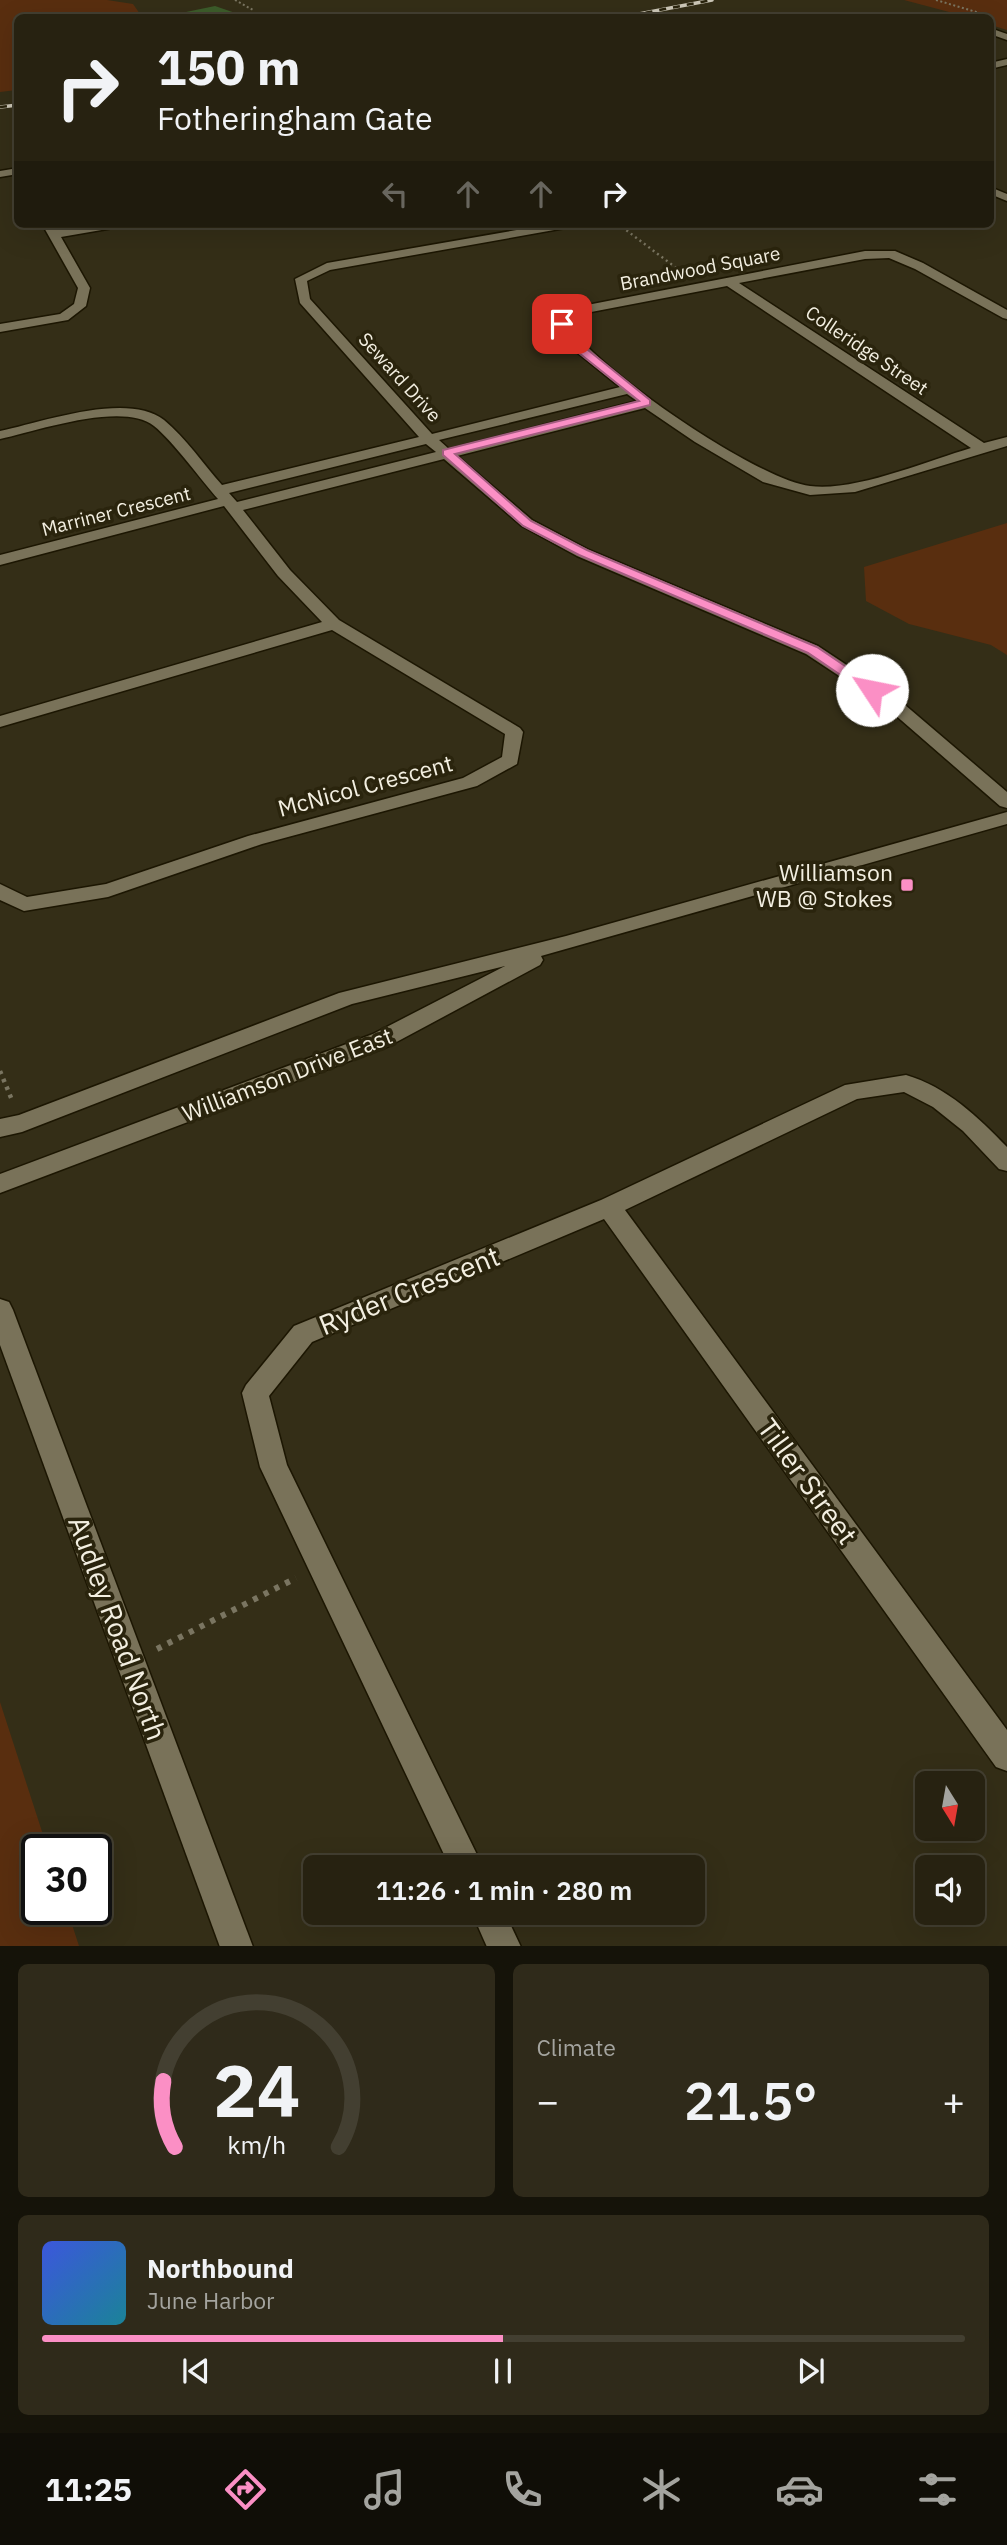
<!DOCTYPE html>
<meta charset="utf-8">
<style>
body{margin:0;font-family:"IBM Plex Sans",sans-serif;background:#2f2a1a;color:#f1f3f6;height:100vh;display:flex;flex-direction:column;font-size:26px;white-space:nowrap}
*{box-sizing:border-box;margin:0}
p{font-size:23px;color:#a4a49f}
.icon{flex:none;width:38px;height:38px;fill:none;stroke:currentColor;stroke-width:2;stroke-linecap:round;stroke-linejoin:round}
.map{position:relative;height:1946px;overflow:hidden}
.panel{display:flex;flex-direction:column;gap:18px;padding:18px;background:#151309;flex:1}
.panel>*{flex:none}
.guide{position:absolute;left:14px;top:14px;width:980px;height:214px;border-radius:10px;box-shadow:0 7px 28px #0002,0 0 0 2px #433f31;background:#272211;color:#f1f3f6;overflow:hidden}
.needle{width:46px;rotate:169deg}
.buttons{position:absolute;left:915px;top:1771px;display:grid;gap:14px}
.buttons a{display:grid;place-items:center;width:70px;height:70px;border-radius:10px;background:#272211;box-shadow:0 7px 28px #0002,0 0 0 2px #433f31;font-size:35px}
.speed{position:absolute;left:21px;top:1834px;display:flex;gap:14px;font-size:35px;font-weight:700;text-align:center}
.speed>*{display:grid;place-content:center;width:91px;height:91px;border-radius:50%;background:#272211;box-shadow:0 7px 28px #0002,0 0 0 2px #433f31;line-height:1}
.speed .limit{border:4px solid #111;border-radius:10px;background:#fff;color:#111}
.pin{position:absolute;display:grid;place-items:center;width:60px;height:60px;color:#fff;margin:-30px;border-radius:14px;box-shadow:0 4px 10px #0006}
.me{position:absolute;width:77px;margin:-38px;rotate:304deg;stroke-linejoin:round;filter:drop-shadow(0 0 5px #0008)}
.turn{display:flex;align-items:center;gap:24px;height:147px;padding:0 28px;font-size:32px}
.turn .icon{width:91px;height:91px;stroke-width:2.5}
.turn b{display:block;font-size:49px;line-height:60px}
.lanes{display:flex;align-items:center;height:66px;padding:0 28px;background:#0003;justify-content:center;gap:35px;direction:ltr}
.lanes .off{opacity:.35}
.big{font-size:52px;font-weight:600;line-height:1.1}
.panel .widget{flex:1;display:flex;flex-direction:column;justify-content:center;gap:10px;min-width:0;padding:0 24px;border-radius:10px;background:#2f2a1a}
.panel .dial{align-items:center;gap:0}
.dial svg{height:182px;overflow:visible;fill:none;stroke:#433f31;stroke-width:7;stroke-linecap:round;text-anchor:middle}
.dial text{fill:#f1f3f6;stroke:none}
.song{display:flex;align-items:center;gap:21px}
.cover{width:84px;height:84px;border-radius:10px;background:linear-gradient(135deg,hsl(230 70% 55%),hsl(190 70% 35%))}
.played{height:7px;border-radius:4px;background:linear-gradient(90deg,#fb8fc5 50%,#433f31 50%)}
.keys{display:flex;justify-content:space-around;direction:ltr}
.heat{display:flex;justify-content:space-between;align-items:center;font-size:38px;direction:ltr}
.panel .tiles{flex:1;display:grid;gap:18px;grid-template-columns:1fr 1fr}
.widget:last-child{grid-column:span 2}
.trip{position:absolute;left:303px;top:1855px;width:402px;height:70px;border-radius:10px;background:#272211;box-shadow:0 7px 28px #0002,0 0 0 2px #433f31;font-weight:600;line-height:70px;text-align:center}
.dock{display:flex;height:112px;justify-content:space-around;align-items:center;background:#100e07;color:#a4a49f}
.dock .icon{width:49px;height:49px}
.dock .selected{color:#fb8fc5}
.dock b{font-size:32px;color:#f1f3f6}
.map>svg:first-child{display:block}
.green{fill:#592e0f}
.water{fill:#3c5c2a}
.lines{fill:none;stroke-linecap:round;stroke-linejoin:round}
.street-casing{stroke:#1c1602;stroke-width:3}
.secondary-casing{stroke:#1c1602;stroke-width:3}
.path-far3{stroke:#7a7561;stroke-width:2;stroke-dasharray:2 2.5;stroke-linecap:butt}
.path-far2{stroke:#7a7561;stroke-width:2.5;stroke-dasharray:2 3.5;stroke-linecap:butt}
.path-far1{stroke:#7a7561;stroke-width:4.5;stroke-dasharray:3.5 5;stroke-linecap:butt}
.path{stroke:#7a7561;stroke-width:6;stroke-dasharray:5 7;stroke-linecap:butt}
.street{fill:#797259;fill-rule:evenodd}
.secondary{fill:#797259;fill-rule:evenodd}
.rail-casing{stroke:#ccc7b7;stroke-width:3.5}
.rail{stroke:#2a240d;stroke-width:2.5;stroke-dasharray:7;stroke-linecap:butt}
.route{fill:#fb8fc5;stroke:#a35d80;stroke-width:2}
.poi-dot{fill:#fb8fc5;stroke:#2a240d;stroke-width:2.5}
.labels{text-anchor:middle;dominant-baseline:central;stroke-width:7;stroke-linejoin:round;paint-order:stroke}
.far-street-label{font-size:19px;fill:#f3efe1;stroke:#2a240d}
.street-label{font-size:23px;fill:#f3efe1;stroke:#2a240d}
.poi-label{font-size:23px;fill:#f3efe1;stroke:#2a240d;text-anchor:end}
.near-street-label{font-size:28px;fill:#f3efe1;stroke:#2a240d}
</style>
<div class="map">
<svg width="1007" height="1947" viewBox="0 0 1007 1947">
<rect width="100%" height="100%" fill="#342e17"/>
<g class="green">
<polygon points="0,0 107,0 133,4 142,17 18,18 17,90 0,92"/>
<polygon points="904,0 1007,0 1007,30 991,25 990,18 968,17"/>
<polygon points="1007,523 1007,655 991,645 909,624 866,601 864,567"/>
<polygon points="0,1702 48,1850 37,1850 37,1909 67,1909 79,1946 0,1946"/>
</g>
<polygon class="water" points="215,6 247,17 190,17 186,12"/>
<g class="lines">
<defs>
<g id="street">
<polygon points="990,28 1007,34 1007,40 990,34"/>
<polygon points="1007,59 1007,65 990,69 990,63"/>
<polygon points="18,168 18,174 0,177 0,171"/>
<polygon points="990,187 1007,194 1007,201 990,194"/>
<polygon points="42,224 54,224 57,230 97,224 125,224 119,227 61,237 90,288 86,306 68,320 0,332 0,324 60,314 74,304 78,288"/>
<path d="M551 224H577L571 227 330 270 307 281 310 299 432 434 620 387 568 345 556 324 582 306 865 251H895L923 263 1007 310V319L1003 318 915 269 889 258 865 259 739 283 984 443 1007 437V446L855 492 810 495 763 482 695 442 645 408 457 456 532 520 589 550 818 646 898 699 1007 792V808L1000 806 886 707 806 654 577 556 522 526 444 459 243 510 290 570 339 620 520 728 523 732 517 764 477 786 262 844 108 897 24 911 0 900V884L27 897 106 884 248 836 463 778 502 757 505 734 332 630 0 727V716L322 622 278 576 224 506 0 565V555L218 499C201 480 173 441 154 426 123 401 37 431 0 439V431C42 422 128 391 164 420 186 438 204 465 222 485L419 437 300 303 295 279 327 263ZM727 286 971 448C927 461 854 492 810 486 758 480 597 370 569 325L586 313ZM627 394 637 401 449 449 439 440ZM426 444 436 452 237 502 229 493Z"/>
<polygon points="1007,812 1007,824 541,956 543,960 540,965 389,1046 0,1193 0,1174 373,1034 505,966 352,1004 22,1132 0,1137 0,1119 19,1115 339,993 566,936"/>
<path d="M906 1075C947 1087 978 1117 1007 1147V1171L999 1169 963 1131 933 1107 904 1092 857 1099 625 1210 1007 1730V1771L996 1767 604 1219 312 1342 269 1396 287 1465 483 1867H450L260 1467 242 1393 246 1385 294 1326 601 1200 845 1085Z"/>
<polygon points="472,1913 505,1913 521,1947 487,1947"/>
</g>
<polygon id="secondary" points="0,1299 9,1302 13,1310 253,1947 220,1947 0,1345"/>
</defs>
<use href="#street" class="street-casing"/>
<use href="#secondary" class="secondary-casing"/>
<g class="path-far3">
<polyline points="235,0 253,10"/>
<polyline points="936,0 983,14"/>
</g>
<polyline class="path-far2" points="622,227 679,270"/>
<polyline class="path-far1" points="0,1071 12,1100"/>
<polyline class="path" points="157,1649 296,1578"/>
<use href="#street" class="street"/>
<use href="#secondary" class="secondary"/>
<defs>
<g id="rail">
<polyline points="618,18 712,0"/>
<polyline points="0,107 18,105"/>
</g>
</defs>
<use href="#rail" class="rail-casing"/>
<use href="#rail" class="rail"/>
</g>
<polygon class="route" points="562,321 565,322 577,341 650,400 650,405 455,454 531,521 587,550 817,647 876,687 876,693 867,693 808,653 579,555 523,526 443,455 443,450 639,401 569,345 557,324"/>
<rect class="poi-dot" x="900" y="878" width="14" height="14" rx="3.5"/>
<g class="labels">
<g class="far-street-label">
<text transform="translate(700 268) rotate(-11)">Brandwood Square</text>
<text transform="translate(867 350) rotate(34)">Colleridge Street</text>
<text transform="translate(400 377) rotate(48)">Seward Drive</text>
<text transform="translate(116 511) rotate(-14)">Marriner Crescent</text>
</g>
<g class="street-label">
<text transform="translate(365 785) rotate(-15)">McNicol Crescent</text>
<text transform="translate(287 1074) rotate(-21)">Williamson Drive East</text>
</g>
<g class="poi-label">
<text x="893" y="872">Williamson<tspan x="893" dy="26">WB @ Stokes</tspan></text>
</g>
<g class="near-street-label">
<text transform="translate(409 1290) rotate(-22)">Ryder Crescent</text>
<text transform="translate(808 1481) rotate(54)">Tiller Street</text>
<text transform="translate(118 1628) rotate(70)">Audley Road North</text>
</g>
</g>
</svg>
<div class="buttons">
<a><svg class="needle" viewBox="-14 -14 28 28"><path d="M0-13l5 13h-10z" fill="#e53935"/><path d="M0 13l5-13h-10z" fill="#a4a49f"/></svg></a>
<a><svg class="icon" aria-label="sound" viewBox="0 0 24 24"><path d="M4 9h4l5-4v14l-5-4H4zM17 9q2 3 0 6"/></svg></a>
</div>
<div class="speed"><div class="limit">30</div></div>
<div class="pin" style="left:562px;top:324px;background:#d93025"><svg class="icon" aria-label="arrive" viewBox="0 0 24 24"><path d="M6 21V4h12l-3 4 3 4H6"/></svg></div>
<svg class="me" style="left:872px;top:690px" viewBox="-20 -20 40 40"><circle r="19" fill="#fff"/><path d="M0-13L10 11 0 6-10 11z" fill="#fb8fc5"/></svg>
<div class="trip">11:26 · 1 min · 280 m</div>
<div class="guide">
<div class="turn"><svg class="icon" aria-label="right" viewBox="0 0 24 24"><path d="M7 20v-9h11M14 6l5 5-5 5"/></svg><div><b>150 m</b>Fotheringham Gate</div></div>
<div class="lanes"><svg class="icon off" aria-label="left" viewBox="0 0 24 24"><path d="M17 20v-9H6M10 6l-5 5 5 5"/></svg><svg class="icon off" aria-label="ahead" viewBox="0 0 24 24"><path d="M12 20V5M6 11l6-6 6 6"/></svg><svg class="icon off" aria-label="ahead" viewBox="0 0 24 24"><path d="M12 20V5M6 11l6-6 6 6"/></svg><svg class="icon" aria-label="right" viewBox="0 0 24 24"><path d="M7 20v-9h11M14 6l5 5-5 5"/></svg></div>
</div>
</div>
<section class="panel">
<div class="tiles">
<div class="widget dial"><svg viewBox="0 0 100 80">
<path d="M14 69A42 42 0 1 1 86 69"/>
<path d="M14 69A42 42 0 0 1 9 40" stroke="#fb8fc5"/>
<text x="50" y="56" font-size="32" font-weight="700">24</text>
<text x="50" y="72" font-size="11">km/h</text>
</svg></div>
<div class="widget"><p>Climate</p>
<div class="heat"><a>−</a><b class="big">21.5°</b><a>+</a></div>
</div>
<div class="widget">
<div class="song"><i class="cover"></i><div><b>Northbound</b><p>June Harbor</p></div></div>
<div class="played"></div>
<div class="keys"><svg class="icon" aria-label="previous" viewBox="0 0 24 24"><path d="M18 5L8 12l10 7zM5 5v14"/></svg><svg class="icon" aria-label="pause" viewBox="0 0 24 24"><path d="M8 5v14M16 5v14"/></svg><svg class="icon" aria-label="next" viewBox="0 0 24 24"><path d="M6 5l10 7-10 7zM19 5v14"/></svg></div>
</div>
</div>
</section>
<nav class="dock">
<b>11:25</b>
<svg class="icon selected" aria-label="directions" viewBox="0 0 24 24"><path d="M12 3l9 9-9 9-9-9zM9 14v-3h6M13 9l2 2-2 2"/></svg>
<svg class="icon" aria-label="music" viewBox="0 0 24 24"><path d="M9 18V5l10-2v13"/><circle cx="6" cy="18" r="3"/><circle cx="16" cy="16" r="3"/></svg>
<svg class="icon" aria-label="phone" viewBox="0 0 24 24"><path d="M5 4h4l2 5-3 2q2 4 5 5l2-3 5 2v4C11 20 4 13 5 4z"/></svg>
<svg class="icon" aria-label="climate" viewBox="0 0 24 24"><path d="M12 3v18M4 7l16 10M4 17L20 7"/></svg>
<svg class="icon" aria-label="car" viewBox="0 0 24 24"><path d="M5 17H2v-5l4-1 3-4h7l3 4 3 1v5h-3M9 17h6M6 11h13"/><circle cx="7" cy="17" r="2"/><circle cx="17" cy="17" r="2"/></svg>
<svg class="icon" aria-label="filters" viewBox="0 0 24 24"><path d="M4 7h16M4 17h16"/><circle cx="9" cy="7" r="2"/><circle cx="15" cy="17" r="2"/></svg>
</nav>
